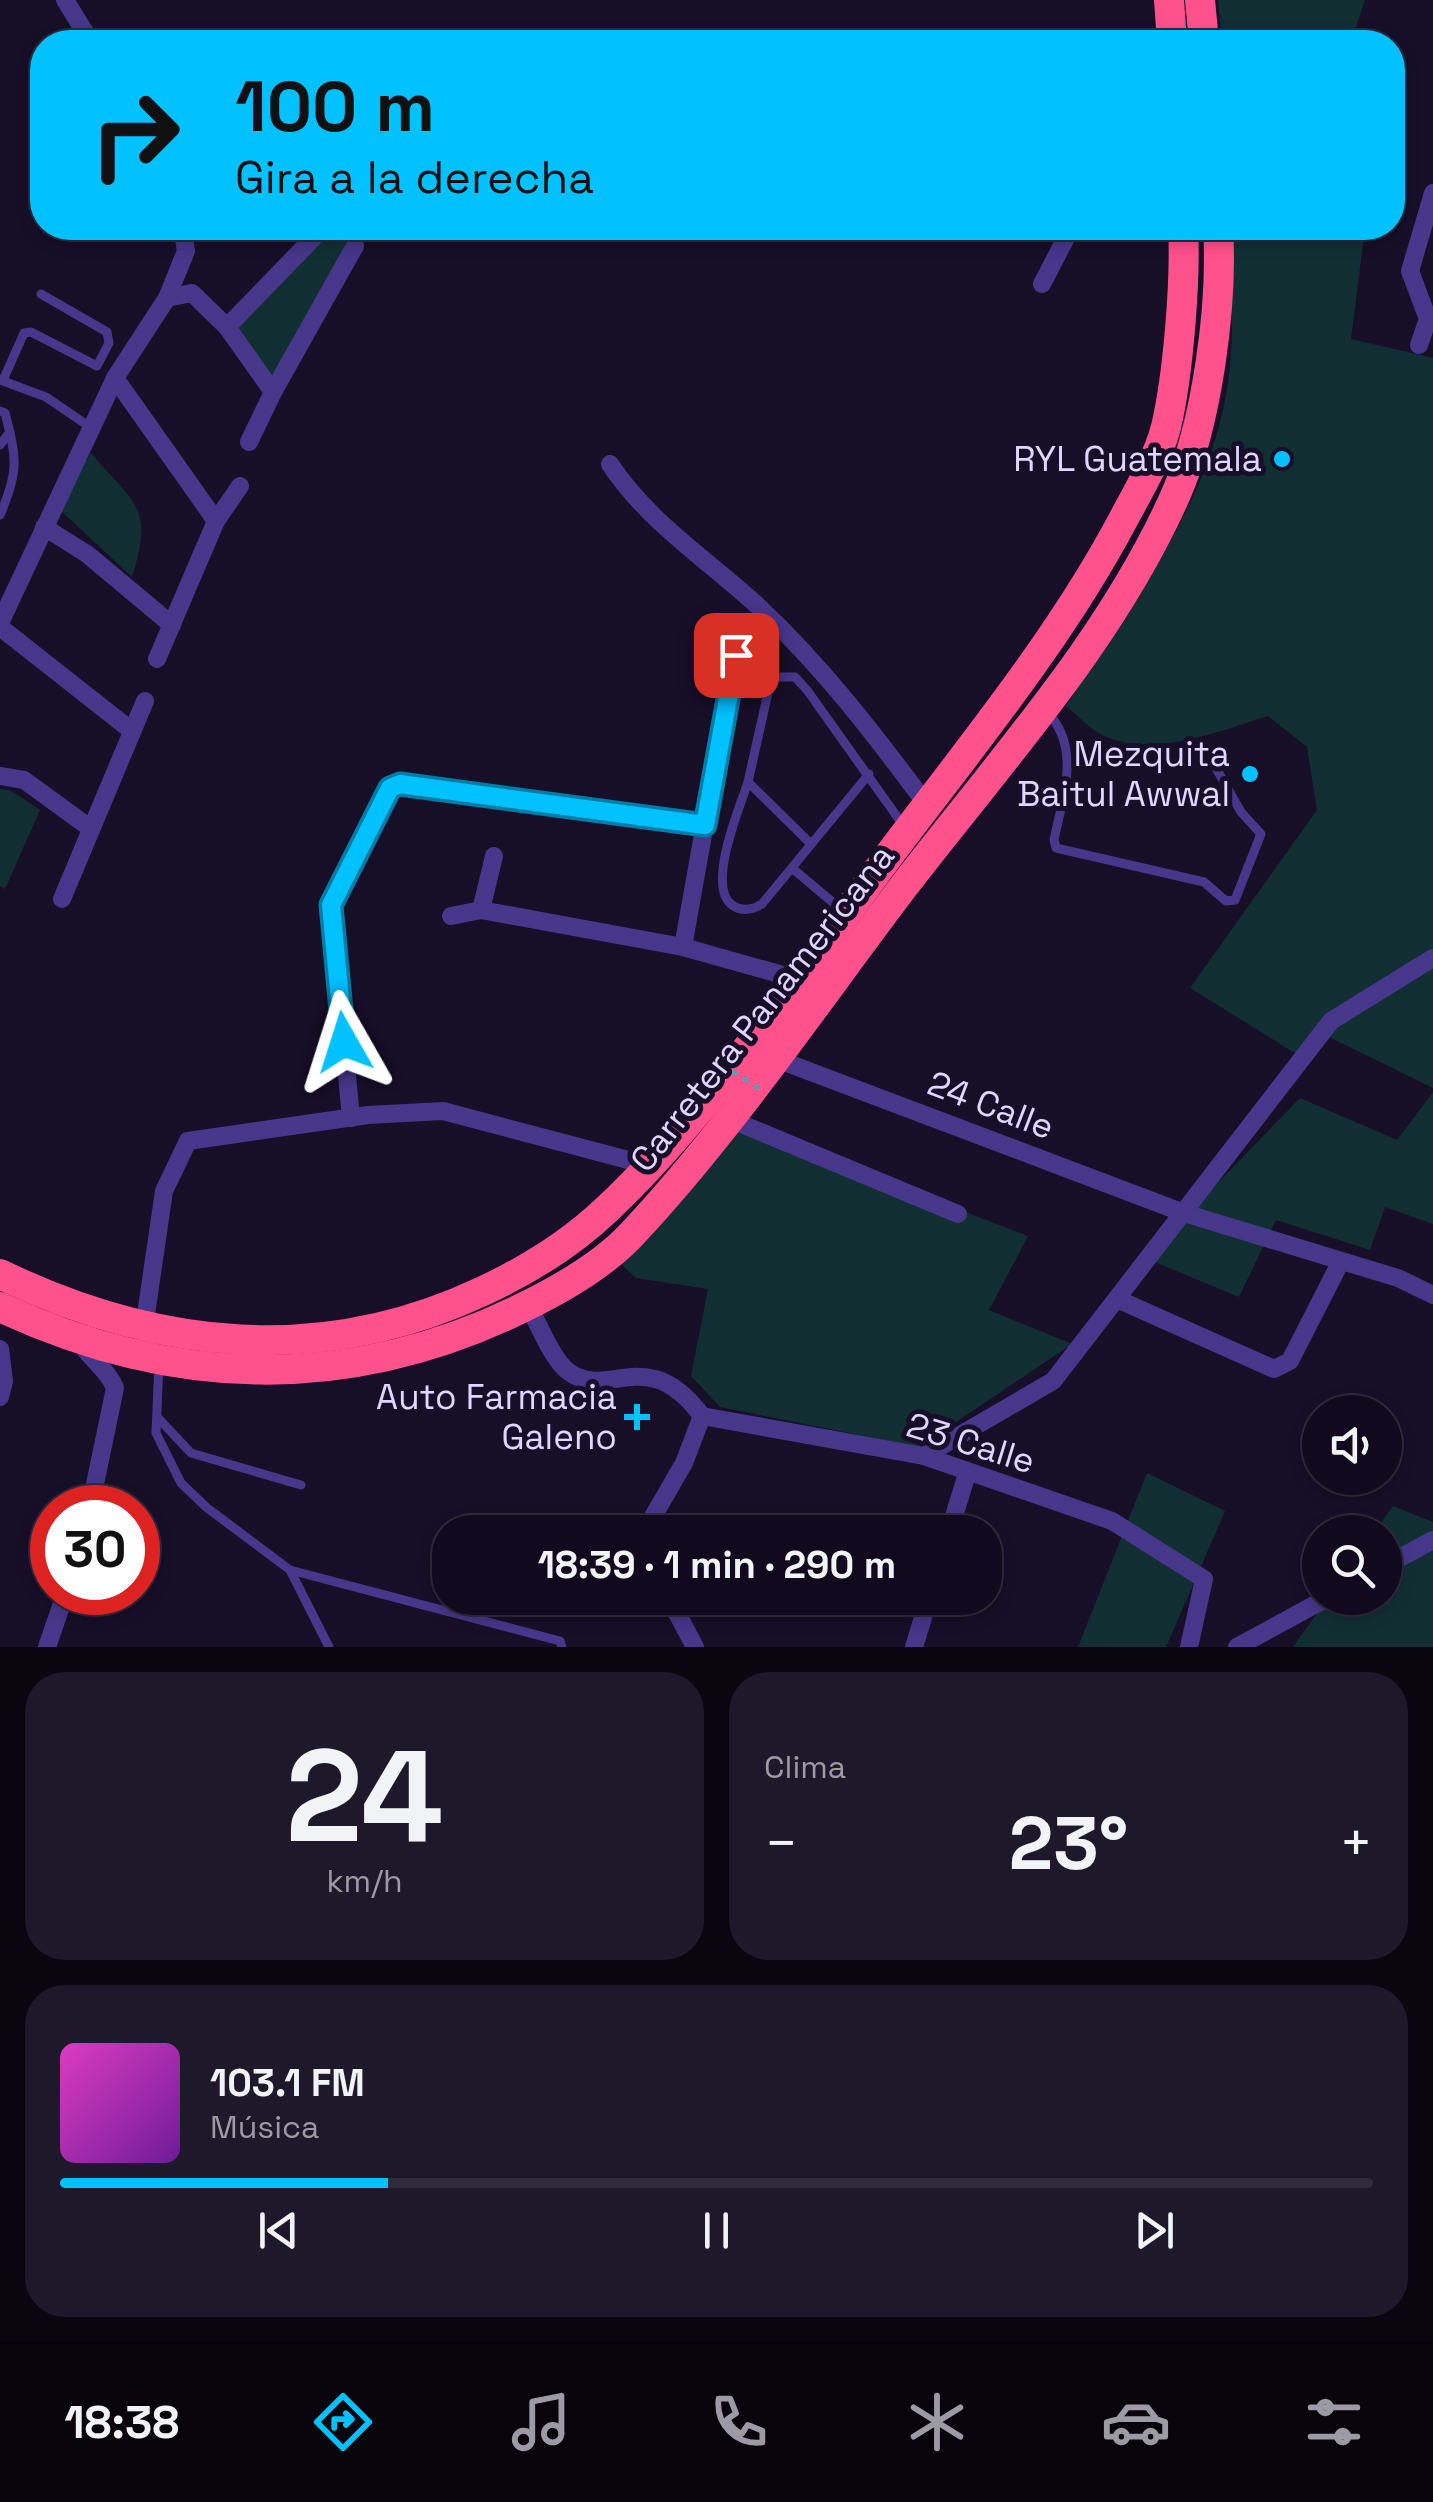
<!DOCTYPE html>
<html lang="es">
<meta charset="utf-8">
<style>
body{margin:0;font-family:"Space Grotesk",sans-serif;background:#1e182b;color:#f1f3f6;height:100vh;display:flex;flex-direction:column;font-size:38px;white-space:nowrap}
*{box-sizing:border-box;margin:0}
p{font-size:32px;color:#9c9aa4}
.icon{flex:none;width:55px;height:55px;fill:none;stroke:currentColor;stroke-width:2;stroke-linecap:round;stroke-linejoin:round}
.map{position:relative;height:1647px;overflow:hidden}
.sheet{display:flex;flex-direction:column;gap:25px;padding:25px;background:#090610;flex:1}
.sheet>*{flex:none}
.banner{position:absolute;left:30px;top:30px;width:1375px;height:210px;border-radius:40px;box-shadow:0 5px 15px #0003,0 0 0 2px #302b3c;background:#02c1ff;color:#111;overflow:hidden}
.buttons{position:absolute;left:1302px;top:1395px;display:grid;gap:20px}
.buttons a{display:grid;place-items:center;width:100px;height:100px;border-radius:50%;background:#110a1e;box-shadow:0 5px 15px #0003,0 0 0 2px #302b3c;font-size:50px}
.speed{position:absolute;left:30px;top:1485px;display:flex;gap:20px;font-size:50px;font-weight:700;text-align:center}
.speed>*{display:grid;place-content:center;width:130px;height:130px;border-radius:50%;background:#110a1e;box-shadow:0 5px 15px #0003,0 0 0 2px #302b3c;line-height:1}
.speed .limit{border:15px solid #d22;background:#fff;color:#111}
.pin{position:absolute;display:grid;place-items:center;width:85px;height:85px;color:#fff;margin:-42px;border-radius:20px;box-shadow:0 5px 15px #0006}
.me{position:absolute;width:110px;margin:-55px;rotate:354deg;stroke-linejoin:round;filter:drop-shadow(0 0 8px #0008)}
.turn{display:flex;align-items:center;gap:35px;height:210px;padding:0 40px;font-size:45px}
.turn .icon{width:130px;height:130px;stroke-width:2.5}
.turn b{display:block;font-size:70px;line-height:85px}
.big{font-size:75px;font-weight:700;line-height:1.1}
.sheet .card{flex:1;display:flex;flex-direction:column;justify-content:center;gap:15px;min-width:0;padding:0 35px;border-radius:40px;background:#1e182b}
.sheet .dial{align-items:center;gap:0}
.dial b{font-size:130px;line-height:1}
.song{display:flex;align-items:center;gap:30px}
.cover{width:120px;height:120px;border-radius:15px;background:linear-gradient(135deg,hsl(310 70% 55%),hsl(280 70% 35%))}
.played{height:10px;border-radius:5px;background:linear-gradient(90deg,#02c1ff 25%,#302b3c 25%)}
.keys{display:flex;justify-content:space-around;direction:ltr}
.heat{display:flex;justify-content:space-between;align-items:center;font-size:55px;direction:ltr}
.sheet .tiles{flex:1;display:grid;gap:25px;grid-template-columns:1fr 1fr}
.card:last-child{grid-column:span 2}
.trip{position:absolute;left:432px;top:1515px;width:570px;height:100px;border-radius:40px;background:#110a1e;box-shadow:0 5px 15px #0003,0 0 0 2px #302b3c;font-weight:700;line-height:100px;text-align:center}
.tab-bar{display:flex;height:160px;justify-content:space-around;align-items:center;background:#07040c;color:#9c9aa4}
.tab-bar .icon{width:70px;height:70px}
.tab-bar .on{color:#02c1ff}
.tab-bar b{font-size:45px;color:#f1f3f6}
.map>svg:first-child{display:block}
.green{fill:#112f33}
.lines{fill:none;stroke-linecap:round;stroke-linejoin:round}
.lane{stroke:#46378a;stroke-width:9}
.street{stroke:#46378a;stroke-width:18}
.highway{stroke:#ff518b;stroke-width:30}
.path-bridge{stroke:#28b3c0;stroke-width:4;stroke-dasharray:5 8;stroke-linecap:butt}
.route-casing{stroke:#017da6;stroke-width:25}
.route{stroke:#02c1ff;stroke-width:18}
.poi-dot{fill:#02c1ff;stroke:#170e28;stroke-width:4}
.labels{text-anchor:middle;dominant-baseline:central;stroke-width:10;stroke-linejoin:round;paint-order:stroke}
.poi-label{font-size:35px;fill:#e0d6ff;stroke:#170e28;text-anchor:end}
.street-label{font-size:35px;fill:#e0d6ff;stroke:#170e28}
</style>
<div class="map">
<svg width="1433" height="1647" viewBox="0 0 1433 1647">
<rect width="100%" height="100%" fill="#170e28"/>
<g class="green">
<polygon points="1218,0 1365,0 1351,42 1222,42"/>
<polygon points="327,228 340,228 353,243 272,384 232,327"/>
<path d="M1230 228H1365L1351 339 1433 358V1088L1315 1030 1298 1055 1190 988 1317 810 1307 747 1268 716C1220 731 1154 758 1104 736 1091 730 1077 715 1066 706 1127 610 1206 509 1226 395 1236 341 1231 282 1230 228Z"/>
<path d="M91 453C136 506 154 506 132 577L58 508Z"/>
<polygon points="0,789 10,790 40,810 5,889 0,886"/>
<polygon points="1433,1092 1433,1224 1385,1207 1370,1250 1276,1220 1239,1297 1145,1258 1300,1098 1397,1140"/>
<polygon points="743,1126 1028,1236 989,1310 1072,1344 919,1447 720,1407 691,1376 708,1289 636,1278 618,1261"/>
<polygon points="1147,1473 1225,1511 1166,1647 1078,1647"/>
<polygon points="1393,1506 1433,1522 1433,1647 1293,1647 1328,1598 1385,1598 1385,1532 1375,1532"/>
</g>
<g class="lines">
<g class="lane">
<polyline points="4,378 24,333 31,332 97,366 109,343 107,332 41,294"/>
<polyline points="0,380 46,397 90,427"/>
<path d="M0 411 5 413C17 459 19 471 0 515"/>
<polyline points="0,445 10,432"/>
<path d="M1046 711C1082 747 1063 795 1054 840L1056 848 1204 882 1226 901 1235 900 1261 834 1241 812 1216 768"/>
<path d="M748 782C740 807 706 886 732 905 742 912 752 910 762 904L869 774"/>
<polyline points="811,844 748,782 769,688 776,677 795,677 807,690 903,825"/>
<polyline points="792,868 843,911"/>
<polyline points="159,1362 156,1433 181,1483 206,1507 290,1570 560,1641 562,1647"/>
<polyline points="158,1418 191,1453 301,1485"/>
<polyline points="290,1570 329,1647"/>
</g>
<g class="street">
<polyline points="65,0 91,42"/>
<polyline points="1042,284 1071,228"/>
<polyline points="167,298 192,293 227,327 273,392 355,246"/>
<polyline points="227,327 323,228"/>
<polyline points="1419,345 1428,319 1410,271 1433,193"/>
<polyline points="115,378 216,521"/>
<polyline points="249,442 273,392"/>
<path d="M610 464C648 522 708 560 759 607 823 667 874 734 927 805"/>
<polyline points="44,527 87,554 172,625"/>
<polyline points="0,623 115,378 167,298 186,251 182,228"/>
<polyline points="0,627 132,731"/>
<polyline points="157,659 216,521 240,486"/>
<polyline points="0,776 24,780 90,828"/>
<polyline points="62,899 145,701"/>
<polyline points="481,910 494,856"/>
<polyline points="451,916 481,910 683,947 797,979"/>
<polyline points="683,947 735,655"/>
<polyline points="774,1058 1184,1213 1398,1278 1433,1295"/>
<polyline points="351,1118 331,905 390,788 400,784 705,825"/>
<polyline points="727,1118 958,1214"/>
<polyline points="1117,1299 1274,1369 1290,1361 1341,1261"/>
<path d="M528 1305C539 1324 552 1360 569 1372 608 1401 647 1342 702 1416L684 1463 651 1520 649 1532"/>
<polyline points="144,1328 164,1191 188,1141 368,1115 443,1111 647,1165"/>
<path d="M79 1341C90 1359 108 1370 115 1388L90 1508"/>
<polyline points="0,1349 4,1381 0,1397"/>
<polyline points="702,1416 924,1456 1112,1521 1204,1579 1189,1647"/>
<polyline points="924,1456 1053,1381 1331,1021 1433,958"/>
<polyline points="949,1532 967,1474"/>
<polyline points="1385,1566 1433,1540"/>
<polyline points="669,1598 695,1647"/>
<polyline points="47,1647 66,1592"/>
<polyline points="914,1647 929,1598"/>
<polyline points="1237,1647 1327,1598"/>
</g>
<g class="highway">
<polyline points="1169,0 1172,42"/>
<polyline points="1200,0 1204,42"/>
<path d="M0 1274C157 1350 322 1367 483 1291 526 1271 571 1243 605 1211 709 1114 799 976 884 862 967 751 1059 641 1124 518 1139 490 1158 458 1166 427 1178 376 1186 280 1183 228"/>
<path d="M0 1307C173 1388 350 1393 524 1307 561 1289 604 1264 632 1234 729 1131 818 999 904 886 1000 761 1112 639 1176 494 1207 423 1223 305 1218 228"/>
</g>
<polyline class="path-bridge" points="722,1064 761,1090"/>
</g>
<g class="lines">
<defs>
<polyline id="route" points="344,1042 331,905 390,788 400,784 705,825 736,655"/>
</defs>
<use href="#route" class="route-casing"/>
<use href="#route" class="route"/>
</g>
<g class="poi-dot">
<circle cx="1282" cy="459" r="10"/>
<circle cx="1250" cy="774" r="10"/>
<path d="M632 1402h10v10h10v10h-10v10h-10v-10h-10v-10h10z"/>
</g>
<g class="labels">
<g class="poi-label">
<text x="1262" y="459">RYL Guatemala</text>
<text x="1230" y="754">Mezquita<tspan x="1230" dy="40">Baitul Awwal</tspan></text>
<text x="617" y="1397">Auto Farmacia<tspan x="617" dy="40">Galeno</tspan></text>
</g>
<g class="street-label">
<text transform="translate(762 1008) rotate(-52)">Carretera Panamericana</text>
<text transform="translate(991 1105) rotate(21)">24 Calle</text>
<text transform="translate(971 1443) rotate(17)">23 Calle</text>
</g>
</g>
</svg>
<div class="buttons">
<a><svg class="icon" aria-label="sound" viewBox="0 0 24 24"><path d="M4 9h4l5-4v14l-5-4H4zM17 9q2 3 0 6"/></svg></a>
<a><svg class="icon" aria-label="search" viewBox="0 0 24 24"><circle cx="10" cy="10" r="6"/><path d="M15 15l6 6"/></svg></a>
</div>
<div class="speed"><div class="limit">30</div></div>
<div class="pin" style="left:736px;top:655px;background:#d93025"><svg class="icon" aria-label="arrive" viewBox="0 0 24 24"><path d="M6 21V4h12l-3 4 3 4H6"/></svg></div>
<svg class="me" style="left:344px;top:1042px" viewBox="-20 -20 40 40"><path d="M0-17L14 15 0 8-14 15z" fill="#02c1ff" stroke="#fff" stroke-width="4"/></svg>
<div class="trip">18:39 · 1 min · 290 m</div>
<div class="banner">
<div class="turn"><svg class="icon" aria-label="right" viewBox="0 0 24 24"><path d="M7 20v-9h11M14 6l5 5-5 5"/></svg><div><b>100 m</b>Gira a la derecha</div></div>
</div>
</div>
<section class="sheet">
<div class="tiles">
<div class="card dial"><b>24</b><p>km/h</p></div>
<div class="card"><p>Clima</p>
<div class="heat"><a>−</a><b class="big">23°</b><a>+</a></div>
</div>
<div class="card">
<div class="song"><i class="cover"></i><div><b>103.1 FM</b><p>Música</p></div></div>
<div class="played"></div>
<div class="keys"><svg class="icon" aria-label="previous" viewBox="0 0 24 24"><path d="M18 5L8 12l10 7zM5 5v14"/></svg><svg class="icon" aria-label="pause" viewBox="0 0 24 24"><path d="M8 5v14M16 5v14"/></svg><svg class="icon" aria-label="next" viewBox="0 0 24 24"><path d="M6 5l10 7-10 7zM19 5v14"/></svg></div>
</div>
</div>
</section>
<nav class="tab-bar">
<b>18:38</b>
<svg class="icon on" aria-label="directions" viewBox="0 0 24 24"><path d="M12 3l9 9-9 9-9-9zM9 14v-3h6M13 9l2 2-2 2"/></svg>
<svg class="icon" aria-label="music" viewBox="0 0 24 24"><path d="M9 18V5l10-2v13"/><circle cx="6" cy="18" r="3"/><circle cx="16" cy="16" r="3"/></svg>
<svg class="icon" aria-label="phone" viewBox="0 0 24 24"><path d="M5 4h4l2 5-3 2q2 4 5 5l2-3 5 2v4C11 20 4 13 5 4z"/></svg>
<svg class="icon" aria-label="climate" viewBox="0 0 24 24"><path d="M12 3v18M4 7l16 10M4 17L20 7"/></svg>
<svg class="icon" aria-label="car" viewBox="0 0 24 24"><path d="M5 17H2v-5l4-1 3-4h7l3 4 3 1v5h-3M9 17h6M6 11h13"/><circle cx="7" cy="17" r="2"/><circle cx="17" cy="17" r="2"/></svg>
<svg class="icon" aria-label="filters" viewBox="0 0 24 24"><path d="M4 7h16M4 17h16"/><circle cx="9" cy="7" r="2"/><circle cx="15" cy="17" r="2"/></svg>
</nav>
